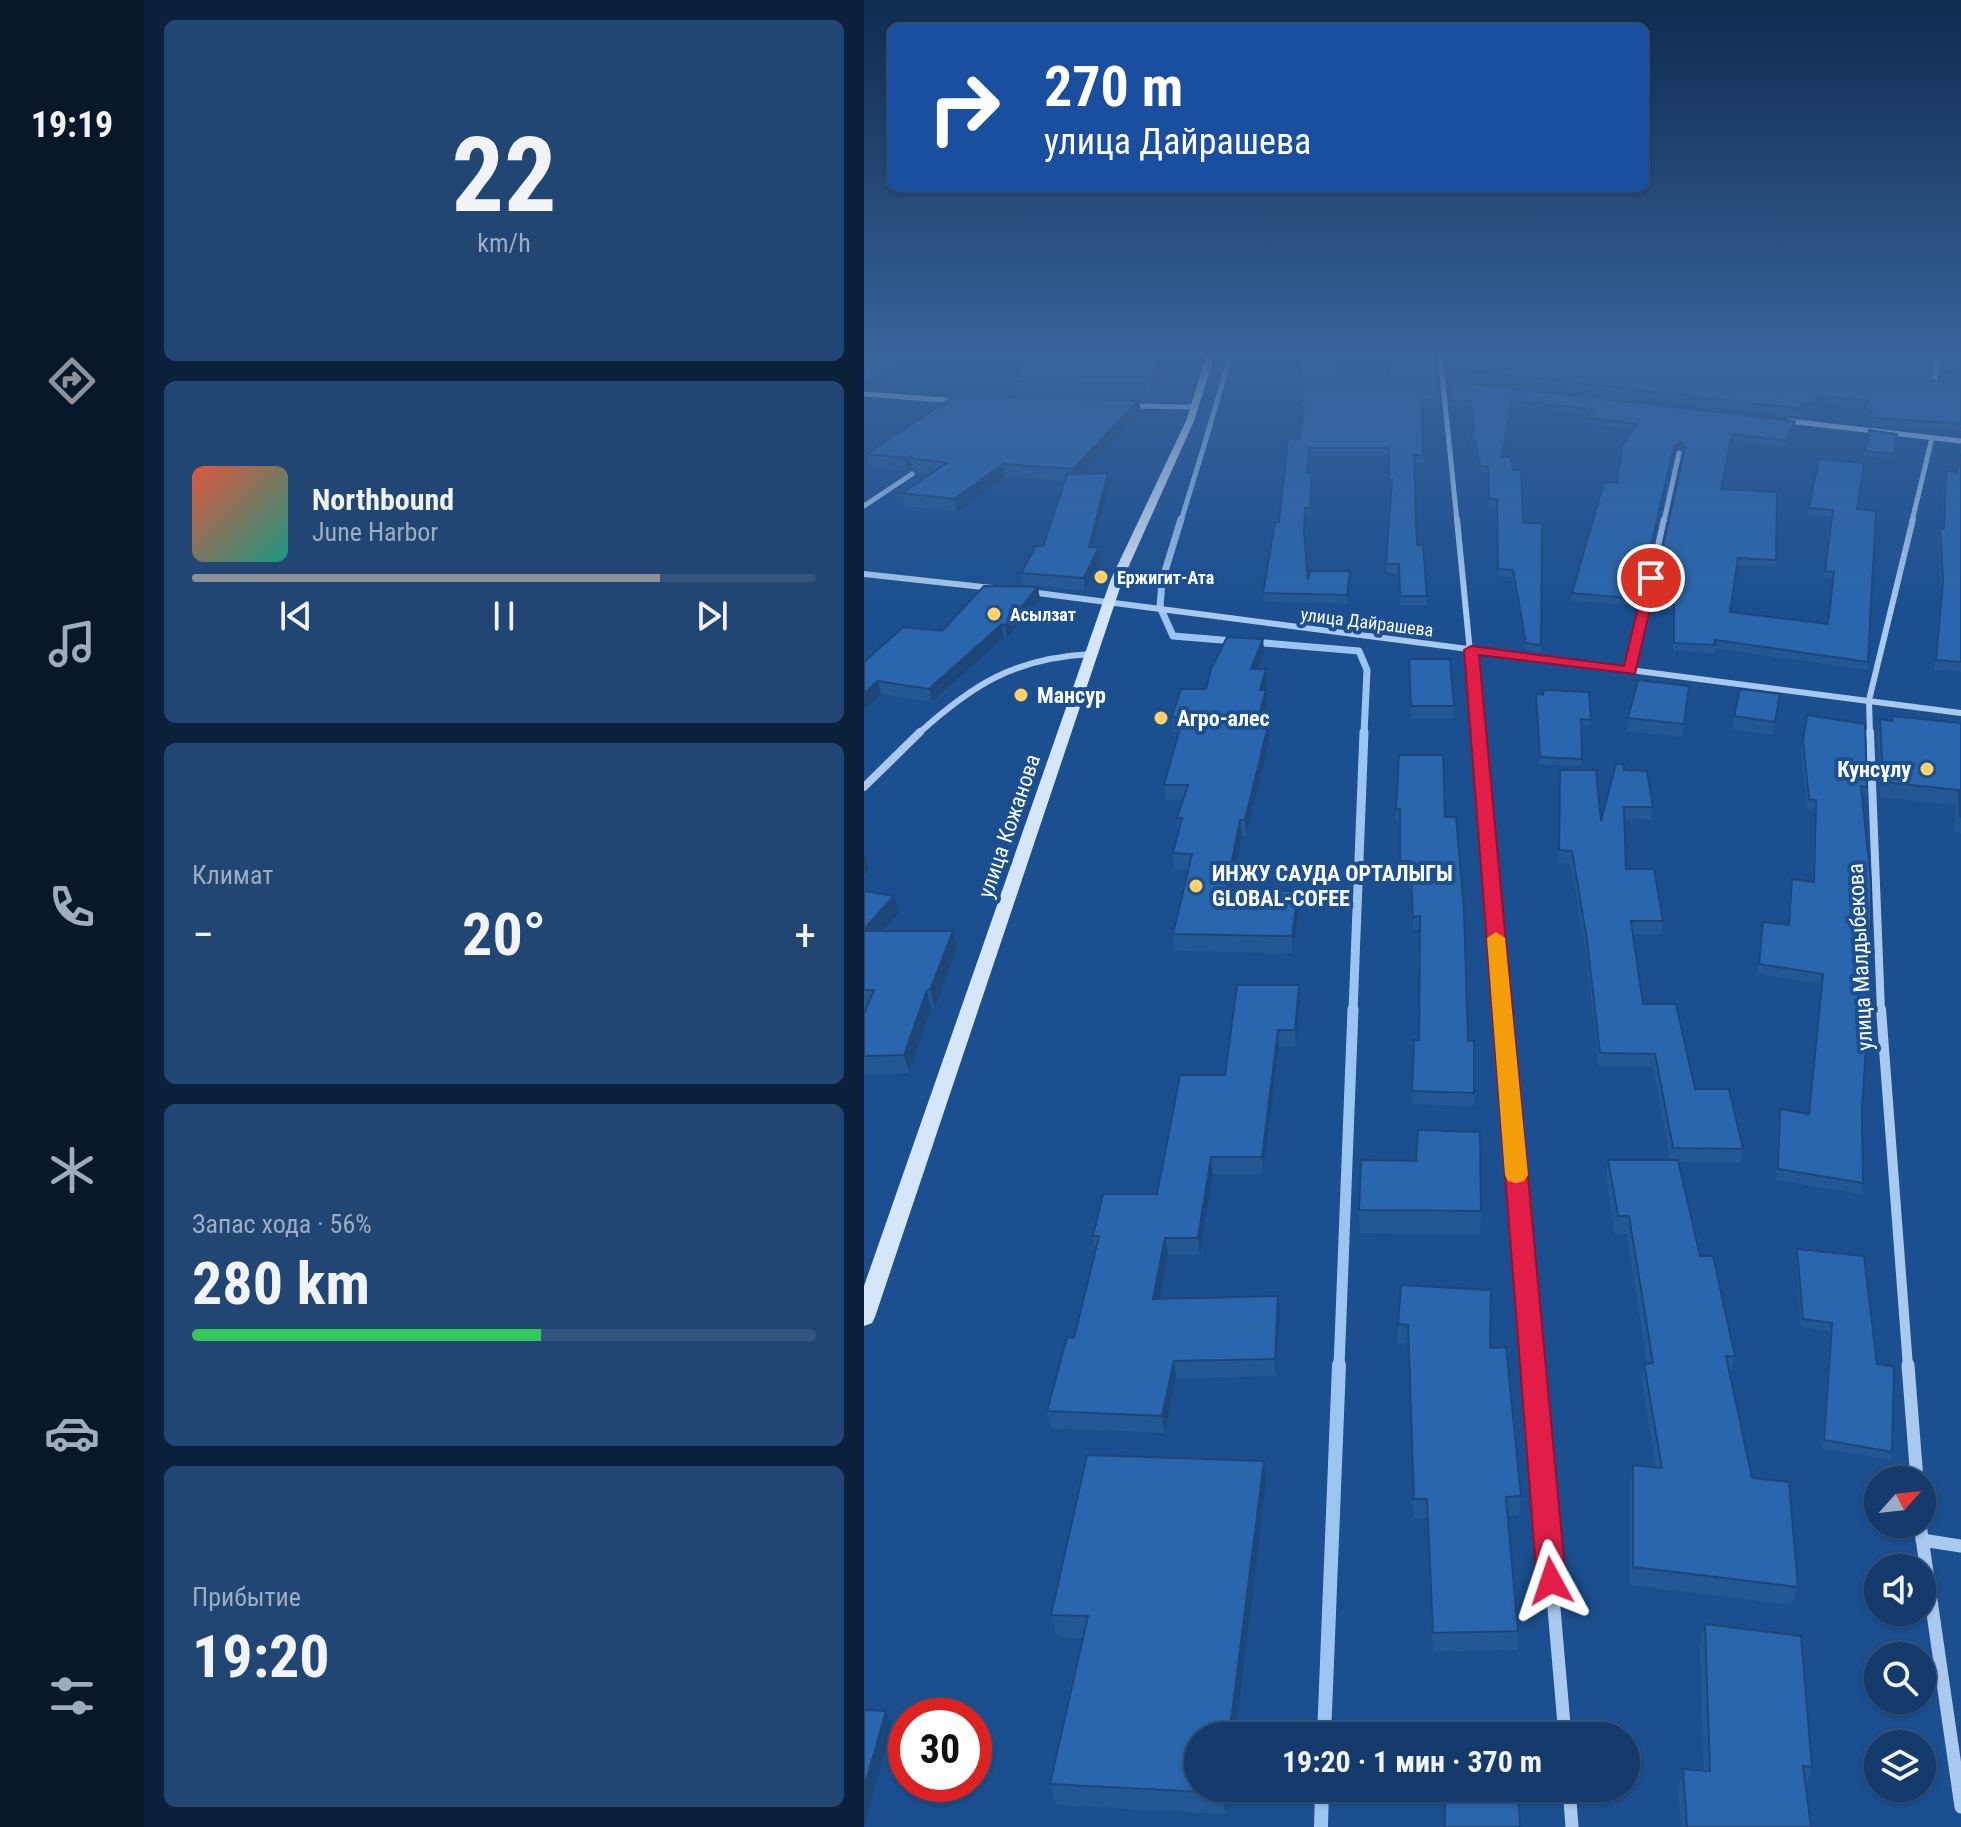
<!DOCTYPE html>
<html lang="ru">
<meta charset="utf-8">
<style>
body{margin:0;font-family:"Roboto Condensed",sans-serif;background:#214673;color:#f1f3f6;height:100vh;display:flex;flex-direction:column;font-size:30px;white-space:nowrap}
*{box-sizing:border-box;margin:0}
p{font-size:26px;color:#9dadc1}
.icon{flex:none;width:44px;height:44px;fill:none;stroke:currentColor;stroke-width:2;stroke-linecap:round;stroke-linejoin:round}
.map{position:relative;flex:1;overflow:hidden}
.sheet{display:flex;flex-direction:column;gap:20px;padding:20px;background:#0b203b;width:720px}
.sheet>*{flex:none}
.guide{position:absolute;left:24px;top:24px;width:760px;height:168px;border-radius:12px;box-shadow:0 2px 6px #0004,0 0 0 2px #33557e;background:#1a4fa0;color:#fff;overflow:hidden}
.needle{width:52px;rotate:63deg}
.tools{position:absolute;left:1000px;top:1466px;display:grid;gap:16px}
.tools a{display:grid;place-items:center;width:72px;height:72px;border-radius:50%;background:#143b6b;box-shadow:0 2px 6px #0004,0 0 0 2px #33557e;font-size:40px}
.speed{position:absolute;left:24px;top:1698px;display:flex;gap:16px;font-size:40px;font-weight:700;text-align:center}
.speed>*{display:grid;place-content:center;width:104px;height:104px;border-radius:50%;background:#143b6b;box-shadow:0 2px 6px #0004,0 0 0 2px #33557e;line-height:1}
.speed .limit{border:12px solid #d22;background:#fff;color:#111}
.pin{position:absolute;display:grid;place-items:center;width:68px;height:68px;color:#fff;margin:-34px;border:4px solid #fff;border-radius:50%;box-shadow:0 2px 8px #0007}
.me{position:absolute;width:88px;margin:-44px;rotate:355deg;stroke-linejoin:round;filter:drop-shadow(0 0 6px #0008)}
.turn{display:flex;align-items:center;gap:28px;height:168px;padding:0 24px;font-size:36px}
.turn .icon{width:104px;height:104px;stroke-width:2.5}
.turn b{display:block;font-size:56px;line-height:68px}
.big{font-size:60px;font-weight:700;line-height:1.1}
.sheet .tile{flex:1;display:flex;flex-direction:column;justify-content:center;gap:12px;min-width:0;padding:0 28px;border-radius:12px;background:#214673}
.sheet .dial{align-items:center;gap:0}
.dial b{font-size:104px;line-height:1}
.song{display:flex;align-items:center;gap:24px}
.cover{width:96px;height:96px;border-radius:12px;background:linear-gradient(135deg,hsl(10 70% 55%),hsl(170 70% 35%))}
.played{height:8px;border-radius:4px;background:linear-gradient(90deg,#8c9099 75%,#33557e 75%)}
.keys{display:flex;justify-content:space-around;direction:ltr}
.heat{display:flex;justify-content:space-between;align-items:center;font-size:44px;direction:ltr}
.charge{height:12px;border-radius:6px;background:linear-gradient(90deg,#34c759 56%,#33557e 0)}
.trip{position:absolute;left:320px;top:1722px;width:456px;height:80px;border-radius:40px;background:#143b6b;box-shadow:0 2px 6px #0004,0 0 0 2px #33557e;font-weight:700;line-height:80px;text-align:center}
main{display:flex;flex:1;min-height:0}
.tab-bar{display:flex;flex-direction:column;width:144px;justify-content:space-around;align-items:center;background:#08182b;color:#9dadc1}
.tab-bar .icon{width:56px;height:56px}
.tab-bar .current{color:#8c9099}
.tab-bar b{font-size:36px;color:#f1f3f6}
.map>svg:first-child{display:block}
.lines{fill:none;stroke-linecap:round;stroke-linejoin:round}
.stream-far4{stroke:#9cc4f0;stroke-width:5}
.stream-far3{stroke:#9cc4f0;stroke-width:7}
.stream-far2{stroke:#9cc4f0;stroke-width:9}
.stream-far1{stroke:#9cc4f0;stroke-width:11}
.stream{stroke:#9cc4f0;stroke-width:14}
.street-far4{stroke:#a9c9ee;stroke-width:5}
.street-far3{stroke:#a9c9ee;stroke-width:6}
.street-far2{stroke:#a9c9ee;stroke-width:8}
.street-far1{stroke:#a9c9ee;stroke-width:10}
.street{stroke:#a9c9ee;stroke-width:13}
.secondary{fill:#d6e6fa;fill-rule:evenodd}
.wall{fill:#245895}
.shaded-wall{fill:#1d4779}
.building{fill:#2a66ad;stroke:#1d4779;stroke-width:2}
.route{fill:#e11d48;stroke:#92132f;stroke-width:2}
.slow{fill:#f59e0b}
.poi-dot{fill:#ffd166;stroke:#1b4f8f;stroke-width:3}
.labels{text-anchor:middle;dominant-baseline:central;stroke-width:8;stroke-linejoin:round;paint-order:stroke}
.far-poi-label{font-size:18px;font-weight:bold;fill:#fff;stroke:#1b4f8f;text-anchor:start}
.far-street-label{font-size:18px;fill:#fff;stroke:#1b4f8f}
.poi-label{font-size:22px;font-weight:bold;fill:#fff;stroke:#1b4f8f;text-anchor:start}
.street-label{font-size:22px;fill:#fff;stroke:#1b4f8f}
</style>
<main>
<nav class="tab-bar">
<b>19:19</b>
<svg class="icon current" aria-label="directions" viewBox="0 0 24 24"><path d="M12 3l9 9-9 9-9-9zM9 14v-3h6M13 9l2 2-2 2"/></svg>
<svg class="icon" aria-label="music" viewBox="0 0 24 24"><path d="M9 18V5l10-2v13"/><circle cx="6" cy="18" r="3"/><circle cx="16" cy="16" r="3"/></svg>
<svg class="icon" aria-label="phone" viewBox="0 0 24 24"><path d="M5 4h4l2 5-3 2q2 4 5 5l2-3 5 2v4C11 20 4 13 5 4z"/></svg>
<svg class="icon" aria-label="climate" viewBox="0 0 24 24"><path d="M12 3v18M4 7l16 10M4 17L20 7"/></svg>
<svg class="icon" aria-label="car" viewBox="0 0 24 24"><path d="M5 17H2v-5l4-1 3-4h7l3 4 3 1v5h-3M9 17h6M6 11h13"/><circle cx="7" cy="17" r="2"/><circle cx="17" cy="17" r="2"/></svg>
<svg class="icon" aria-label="filters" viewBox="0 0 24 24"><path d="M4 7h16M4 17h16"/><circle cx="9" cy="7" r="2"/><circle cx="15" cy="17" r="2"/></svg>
</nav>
<section class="sheet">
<div class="tile dial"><b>22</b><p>km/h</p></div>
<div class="tile">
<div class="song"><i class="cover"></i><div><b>Northbound</b><p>June Harbor</p></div></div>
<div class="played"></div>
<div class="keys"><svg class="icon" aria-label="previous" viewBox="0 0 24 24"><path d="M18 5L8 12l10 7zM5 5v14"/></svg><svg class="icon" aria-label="pause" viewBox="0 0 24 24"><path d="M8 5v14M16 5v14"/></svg><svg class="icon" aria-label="next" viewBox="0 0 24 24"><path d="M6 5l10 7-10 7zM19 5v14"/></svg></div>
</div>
<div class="tile"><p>Климат</p>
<div class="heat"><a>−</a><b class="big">20°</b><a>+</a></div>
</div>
<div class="tile"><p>Запас хода · 56%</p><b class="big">280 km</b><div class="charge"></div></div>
<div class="tile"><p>Прибытие</p><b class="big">19:20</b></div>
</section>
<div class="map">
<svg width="1097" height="1827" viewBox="0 0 1097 1827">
<rect width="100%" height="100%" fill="#1b4f8f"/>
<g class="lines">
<g class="stream-far4">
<polyline points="344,432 367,354"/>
<polyline points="317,521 346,426"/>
</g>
<g class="stream-far3">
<polyline points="317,519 298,581 296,607 309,636 370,641"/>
<polyline points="389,642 495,651 503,670 500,734"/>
</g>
<polyline class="stream-far2" points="489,1011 500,732"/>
<polyline class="stream-far1" points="475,1367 489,1009"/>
<g class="stream">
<polyline points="460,1736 475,1365"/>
<polyline points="457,1827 458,1788"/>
</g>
<g class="street-far4">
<polyline points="576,354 593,521"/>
<polyline points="1074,354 1070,384 1097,387"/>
<polyline points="0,367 24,354"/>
<polyline points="0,394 93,401"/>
<polyline points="266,406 329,407"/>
<polyline points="924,421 1097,441"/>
<polyline points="0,506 48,474"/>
<polyline points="800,521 815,453"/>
<polyline points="1048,521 1068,438"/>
</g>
<g class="street-far3">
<polyline points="593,519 614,734"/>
<polyline points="0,574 128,588"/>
<polyline points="166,592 1097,713"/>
<polyline points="766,671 800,519"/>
<path d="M54 734C109 684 151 658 227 654"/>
<polyline points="1006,734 1005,700 1049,519"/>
</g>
<g class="street-far2">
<polyline points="614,732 638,1011"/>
<polyline points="1006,732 1017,1011"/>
<polyline points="0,787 56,732"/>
</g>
<g class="street-far1">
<polyline points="638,1009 669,1367"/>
<polyline points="1017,1009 1044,1367"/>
</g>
<g class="street">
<polyline points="669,1365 701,1736"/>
<polyline points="1044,1365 1053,1480"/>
<polyline points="1056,1524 1097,1807"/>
<polyline points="1058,1540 1097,1546"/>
<polyline points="705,1788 708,1827"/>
</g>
<polygon class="secondary" points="343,354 351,354 330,421 259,579 11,1317 8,1323 0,1326 0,1286 247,579 322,421"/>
</g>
<g class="wall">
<polygon points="304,354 288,399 238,399 277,412 219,474 246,484 229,547 236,559 221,590 159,585 157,573 179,546 201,481 141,477 93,512 41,506 38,493 67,474 53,472 48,469 43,471 5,467 3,454 150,398 148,382"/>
<polygon points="581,354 1071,354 1067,380 1097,383 1097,432 1006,425 1007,418 999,417 1001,408 953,403 949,412 938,411 935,417 584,375"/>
<polygon points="1079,354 1097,354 1097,382 1076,379"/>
<polygon points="473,379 576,400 576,407 558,407 559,463 551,463 553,545 563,596 563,605 536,605 535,573 522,573 527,488 525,488 525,456 446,456 445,473 448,473 449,481 447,516 442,516 440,539 444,580 487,580 483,604 400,602 399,593 436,439 439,414 437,415 437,407 438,387 435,387 435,380"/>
<polygon points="585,381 931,421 930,427 921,447 867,440 858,489 912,560 911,567 873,565 866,612 964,624 969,579 960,578 968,516 944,515 955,459 993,509 1004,662 1003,670 851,648 850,653 809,651 809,609 786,607 820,453 817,448 810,452 774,606 708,601 708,593 753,483 768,430 722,423 722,417 724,415 648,406 639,457 659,523 678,523 677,652 662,650 648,577 634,576 633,506 625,506 624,472 616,472 611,447 606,447 609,430 606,407 587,407"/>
<polygon points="1005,430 1033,434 1029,459 1000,456"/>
<polygon points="1097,453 1097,672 1070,669 1077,589 1074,537 1076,528 1078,528 1080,479 1082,471 1093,472"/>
<polygon points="176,599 143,638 140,637 68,702 17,694 0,709 0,662 78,631"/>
<polygon points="399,639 400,653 394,669 402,669 403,683 401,690 403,705 398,722 406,737 382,836 378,836 367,890 435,907 429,953 311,951 309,934 324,869 311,869 309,853 314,832 313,818 319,800 302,800 300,785 315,732 309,732 308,717 342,689"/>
<polygon points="545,672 590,706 589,719 547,719"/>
<polygon points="825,686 818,737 763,731 764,718"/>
<polygon points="672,694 727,720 727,726 717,725 718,766 675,764"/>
<polygon points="916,694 909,735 868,729 870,716"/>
<polygon points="943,715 1003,787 1002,796 998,795 1007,930 1005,940 1001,939 998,1109 999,1183 996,1194 912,1180 914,1120 916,1109 944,1114 957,984 893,974 899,922 924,925 926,888 928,879 948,881 950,809 943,809 937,750"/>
<polygon points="1028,716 1097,723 1097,833 1091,832 1091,805 1016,797 1013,734 1016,719 1027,721"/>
<polygon points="696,770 737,821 760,770 789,807 787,820 761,819 762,869 799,921 798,934 769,934 779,1004 831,1089 879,1149 876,1163 815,1162 836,1256 871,1356 866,1375 888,1478 934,1587 928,1605 766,1585 766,1484 769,1465 792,1468 778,1382 780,1364 783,1364 763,1234 751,1234 742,1179 744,1160 806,1160 789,1067 735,1067 722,955 707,864 694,863"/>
<polygon points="532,810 581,817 604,1041 610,1041 610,1106 548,1104 548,1091 555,1040 556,929 549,930 546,873 536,873 536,822 532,822"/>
<polygon points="0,891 35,913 19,931 93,948 71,1008 67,1008 45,1073 0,1074 0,1014 3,1008 0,1008"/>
<polygon points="435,985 436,1001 432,1047 415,1047 399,1174 349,1174 336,1255 304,1255 295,1299 416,1314 412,1376 312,1378 301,1433 187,1428 183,1411 210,1338 231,1250 229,1236 293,1194 361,1075"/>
<polygon points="495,1210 617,1211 616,1234 496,1233"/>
<polygon points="933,1249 1013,1364 1028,1452 1026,1460 958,1448 966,1331 937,1327 932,1257"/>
<polygon points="537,1285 626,1348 657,1496 655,1515 644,1516 654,1631 653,1650 569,1652 563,1518 550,1518 544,1344 534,1343 534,1324"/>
<polygon points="402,1483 334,1788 365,1788 362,1814 193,1805 186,1784 219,1638 193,1637 187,1615"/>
<polygon points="841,1624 948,1767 942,1785 947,1827 817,1827 814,1789 819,1769 840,1770 836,1645"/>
</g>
<g class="shaded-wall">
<polygon points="1,354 13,354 0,361 0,355"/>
<polygon points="54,354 65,354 4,389 0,389 0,383"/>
<polygon points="297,354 304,354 288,399 286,383"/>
<polygon points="275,400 277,412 211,482 209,469"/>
<polygon points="931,421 930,427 921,447 922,441"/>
<polygon points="818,442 817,448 810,452 774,606 810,446"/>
<polygon points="46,456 48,469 43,471 40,458"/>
<polygon points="139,464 141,477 93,512 90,499"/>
<polygon points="244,473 246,484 226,558 225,547"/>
<polygon points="235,547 236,559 221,590 220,578"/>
<polygon points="486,571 487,580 483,604 483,595"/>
<polygon points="174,587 176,599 143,638 141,626"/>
<polygon points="138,624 140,637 68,702 65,689"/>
<polygon points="399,639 400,653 388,683 387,669"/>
<polygon points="402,669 403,683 397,705 396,690"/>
<polygon points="14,681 17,694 0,709 0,693"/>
<polygon points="402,690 403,705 394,737 393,722"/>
<polygon points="405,722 406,737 382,836 381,820"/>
<polygon points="376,820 378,836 364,906 362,890"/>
<polygon points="1,855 5,869 0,874 0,856"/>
<polygon points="434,891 435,907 429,953 428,936"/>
<polygon points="30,896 35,913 3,948 0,937 0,929"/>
<polygon points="89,931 93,948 71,1008 66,990"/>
<polygon points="435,985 436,1001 432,1047 431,1030"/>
<polygon points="63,990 67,1008 45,1073 40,1055"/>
<polygon points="414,1030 415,1047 399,1174 398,1157"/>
<polygon points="347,1157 349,1174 336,1255 334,1238"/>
<polygon points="301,1238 304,1255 292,1316 289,1299"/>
<polygon points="414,1296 416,1314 412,1376 411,1359"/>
<polygon points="310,1361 312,1378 301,1433 298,1416"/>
<polygon points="400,1461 402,1483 371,1736 365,1736"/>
<polygon points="22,1711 28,1726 0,1827 0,1788"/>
<polygon points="359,1788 365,1788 362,1814 358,1793"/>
</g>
<g class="building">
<polygon points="24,354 54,354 0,383 0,366"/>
<polygon points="165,354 297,354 286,383 148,382"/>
<polygon points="437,354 473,354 472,379 524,379 526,354 571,354 576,400 558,400 559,455 550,455 553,545 559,545 563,596 536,596 535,564 522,564 528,480 525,480 525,448 445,448 444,473 448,473 446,508 441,508 440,533 444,580 446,571 486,571 483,595 399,593 411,522 415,522 424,438 436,439 440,407 437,407 439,380 435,380"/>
<polygon points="582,354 1071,354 1067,380 1097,383 1097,424 1007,417 1008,410 1001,409 1003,401 954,396 951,404 939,403 937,409 584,368"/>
<polygon points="1080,354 1097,354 1097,374 1078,372"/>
<polygon points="585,381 931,421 922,441 868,434 857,489 913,492 912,560 874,558 866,612 964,624 970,572 961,571 969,510 945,508 955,459 1000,463 993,509 1012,511 1004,662 851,640 851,645 810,643 810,601 787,600 821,448 818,442 810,446 775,599 708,593 740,482 753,483 758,446 772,424 722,417 730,410 648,400 638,457 647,457 649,470 657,470 659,523 678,523 677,645 662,643 649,570 634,569 633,499 625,499 624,466 616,466 611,441 607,440 610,427 606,401 587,401"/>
<polygon points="89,397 275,400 209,469 139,464 90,499 38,493 83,463 50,459 46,456 40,458 3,454"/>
<polygon points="1005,430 1033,434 1030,454 1001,451"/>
<polygon points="1097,454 1097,662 1072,660 1079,580 1076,528 1080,528 1082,471 1093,472"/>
<polygon points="244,473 225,547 235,547 220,578 157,573 172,546 179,546 203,474"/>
<polygon points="120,586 174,587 141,626 138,624 65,689 14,681 0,693 0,662 39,627 78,631"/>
<polygon points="363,637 399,639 387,669 402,669 396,690 402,690 393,722 405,722 381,820 376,820 362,890 434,891 428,936 309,934 328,854 309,853 318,818 313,818 324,785 300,785 319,717 308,717 317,689 342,689 347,669"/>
<polygon points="545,659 586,659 590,706 547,706"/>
<polygon points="774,680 825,686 820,724 764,718"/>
<polygon points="876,689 916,694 911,722 870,716"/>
<polygon points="680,690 725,692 727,720 717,719 718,759 676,757 672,694 679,695"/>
<polygon points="943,715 1001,724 1003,787 997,786 1007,882 1007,930 1001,929 1002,1002 1005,1003 998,1109 999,1183 914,1169 916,1109 945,1114 959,974 895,964 899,922 925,925 928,879 950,882 952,800 945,799 939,741"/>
<polygon points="1028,716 1097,723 1097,817 1096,816 1095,790 1019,782 1016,719 1029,721"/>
<polygon points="535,755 579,755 581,817 592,817 600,909 604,1041 610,1041 610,1093 548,1091 550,1040 555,1040 556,916 549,917 546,861 536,861 536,809 532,810"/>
<polygon points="752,764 760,764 760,770 783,771 789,807 760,807 762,869 790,869 799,921 767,921 779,1004 812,1004 831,1089 865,1089 879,1149 809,1148 791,1054 736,1053 723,941 708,851 695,850 696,770 732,770 737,821"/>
<polygon points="0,891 30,896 0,929"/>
<polygon points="0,931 89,931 66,990 63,990 40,1055 0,1056 0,1014 10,990 0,990"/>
<polygon points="373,985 435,985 431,1030 414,1030 398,1157 347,1157 334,1238 301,1238 289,1299 414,1296 411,1359 310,1361 298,1416 183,1411 203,1337 210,1338 235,1236 229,1236 239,1194 293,1194 316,1075 361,1075"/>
<polygon points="554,1130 616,1132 617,1211 495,1210 497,1160 552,1161"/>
<polygon points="744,1160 814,1160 836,1256 849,1256 871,1356 862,1356 888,1478 925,1482 934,1587 769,1567 769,1465 798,1468 780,1364 789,1363 765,1216 754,1216"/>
<polygon points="933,1249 1000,1256 1013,1364 1030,1367 1028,1452 960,1440 968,1323 939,1319"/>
<polygon points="537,1285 627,1290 626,1348 642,1347 657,1496 642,1497 654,1631 569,1633 563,1499 550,1499 544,1325 534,1324"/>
<polygon points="223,1455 400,1461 365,1736 334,1736 334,1788 359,1788 358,1793 186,1784 224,1616 187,1615"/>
<polygon points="841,1624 937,1636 948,1767 939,1766 947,1827 823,1827 819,1769 846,1771"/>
<polygon points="0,1710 22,1711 0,1788"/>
<polygon points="580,1723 650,1724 651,1736 580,1736"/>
<polygon points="581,1788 654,1788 656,1827 581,1827"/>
</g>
<linearGradient id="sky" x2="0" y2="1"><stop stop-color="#0f2b4f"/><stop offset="0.58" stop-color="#39639b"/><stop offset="1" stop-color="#39639b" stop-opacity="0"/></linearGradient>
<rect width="1097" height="610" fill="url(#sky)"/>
<polygon class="route" points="782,575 793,578 771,674 615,655 702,1581 697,1591 687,1595 677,1591 673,1581 600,650 607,646 760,666"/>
<polygon class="slow" points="632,932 641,938 664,1175 660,1181 652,1183 644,1181 641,1175 623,938"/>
<g class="poi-dot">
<circle cx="237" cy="577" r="8"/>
<circle cx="130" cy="614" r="8"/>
<circle cx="157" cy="695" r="8"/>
<circle cx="297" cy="718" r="8"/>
<circle cx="1063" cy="769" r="8"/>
<circle cx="332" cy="886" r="8"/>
</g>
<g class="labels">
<g class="far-poi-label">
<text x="253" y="577">Ержигит-Ата</text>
<text x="146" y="614">Асылзат</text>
</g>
<g class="far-street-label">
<text transform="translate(503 622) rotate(7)">улица Дайрашева</text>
</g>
<g class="poi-label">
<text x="173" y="695">Мансур</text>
<text x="313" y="718">Агро-алес</text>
<text x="1047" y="769" text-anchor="end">Кунсұлу</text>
<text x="348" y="873">ИНЖУ САУДА ОРТАЛЫГЫ<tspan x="348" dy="25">GLOBAL-COFEE</tspan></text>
</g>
<g class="street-label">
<text transform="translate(145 826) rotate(-71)">улица Кожанова</text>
<text transform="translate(996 957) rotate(-93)">улица Малдыбекова</text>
</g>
</g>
</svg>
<div class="tools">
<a><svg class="needle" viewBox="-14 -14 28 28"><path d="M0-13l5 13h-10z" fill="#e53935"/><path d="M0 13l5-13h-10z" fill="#9dadc1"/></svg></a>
<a><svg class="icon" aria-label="sound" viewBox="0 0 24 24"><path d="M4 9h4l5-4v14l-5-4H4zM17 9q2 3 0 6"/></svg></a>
<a><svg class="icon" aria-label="search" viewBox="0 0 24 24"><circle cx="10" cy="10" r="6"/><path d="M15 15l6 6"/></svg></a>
<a><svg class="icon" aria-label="layers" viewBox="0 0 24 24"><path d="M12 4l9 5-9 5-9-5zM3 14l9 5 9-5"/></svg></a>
</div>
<div class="speed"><div class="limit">30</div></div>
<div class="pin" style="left:787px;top:578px;background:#d93025"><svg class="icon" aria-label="arrive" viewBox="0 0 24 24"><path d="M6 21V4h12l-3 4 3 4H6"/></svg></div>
<svg class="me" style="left:687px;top:1581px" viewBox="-20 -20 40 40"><path d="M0-17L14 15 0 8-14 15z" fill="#e11d48" stroke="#fff" stroke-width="4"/></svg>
<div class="trip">19:20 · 1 мин · 370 m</div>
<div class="guide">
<div class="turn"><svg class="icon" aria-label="right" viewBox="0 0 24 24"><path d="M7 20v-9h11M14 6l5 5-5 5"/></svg><div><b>270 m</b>улица Дайрашева</div></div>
</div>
</div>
</main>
